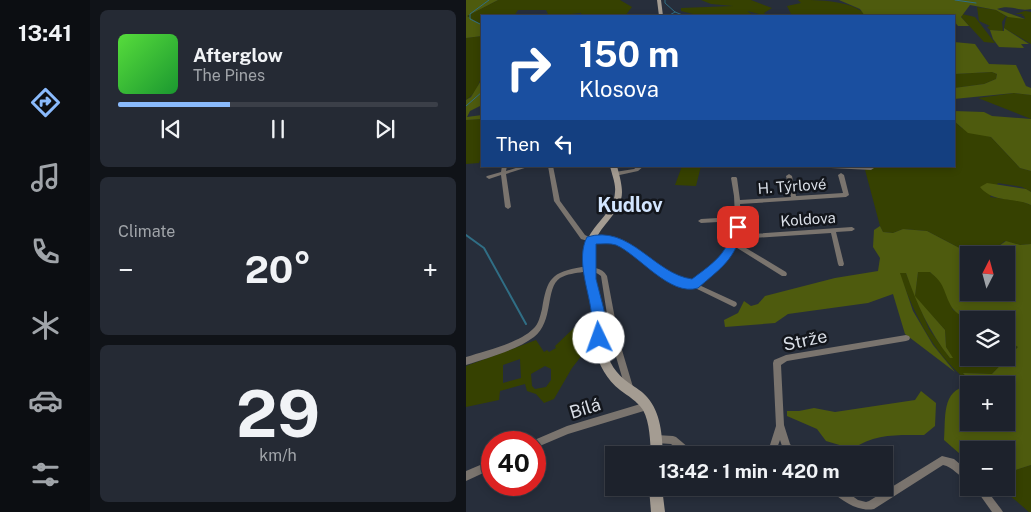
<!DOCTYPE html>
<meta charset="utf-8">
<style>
body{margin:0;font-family:"Public Sans",sans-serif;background:#252a34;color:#f1f3f6;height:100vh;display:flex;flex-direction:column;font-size:19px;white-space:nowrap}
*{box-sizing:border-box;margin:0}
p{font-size:16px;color:#a0a4a9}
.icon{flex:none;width:28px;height:28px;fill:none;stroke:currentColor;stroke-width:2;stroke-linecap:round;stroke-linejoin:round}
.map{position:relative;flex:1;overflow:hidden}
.details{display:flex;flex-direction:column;gap:10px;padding:10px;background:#101318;width:376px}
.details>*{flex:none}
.top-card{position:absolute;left:15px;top:15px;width:474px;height:152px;border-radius:0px;box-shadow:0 2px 8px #0003,0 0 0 1px #3b3f48;background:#1a4fa0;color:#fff;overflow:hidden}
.needle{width:32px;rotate:6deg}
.controls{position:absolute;left:494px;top:246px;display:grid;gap:10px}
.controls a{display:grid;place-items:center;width:55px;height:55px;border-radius:0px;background:#1d222c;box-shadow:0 2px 8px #0003,0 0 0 1px #3b3f48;font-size:25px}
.speed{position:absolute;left:15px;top:431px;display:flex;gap:10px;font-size:25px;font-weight:700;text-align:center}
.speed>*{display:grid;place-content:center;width:65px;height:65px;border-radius:50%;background:#1d222c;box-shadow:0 2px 8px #0003,0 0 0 1px #3b3f48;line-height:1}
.speed .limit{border:8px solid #d22;background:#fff;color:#111}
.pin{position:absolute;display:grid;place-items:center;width:42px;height:42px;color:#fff;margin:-21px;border-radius:10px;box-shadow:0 2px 8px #0006}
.me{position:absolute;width:55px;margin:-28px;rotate:357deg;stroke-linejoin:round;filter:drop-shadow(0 0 4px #0008)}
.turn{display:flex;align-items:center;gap:18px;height:105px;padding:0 15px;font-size:22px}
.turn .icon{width:65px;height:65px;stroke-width:2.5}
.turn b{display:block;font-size:35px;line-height:42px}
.then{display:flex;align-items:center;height:48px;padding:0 15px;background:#0003;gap:10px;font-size:19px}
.big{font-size:38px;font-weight:700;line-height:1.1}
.details .card{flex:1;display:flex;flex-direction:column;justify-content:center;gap:8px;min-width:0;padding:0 18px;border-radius:8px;background:#252a34}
.details .dial{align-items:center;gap:0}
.dial b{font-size:65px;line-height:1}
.song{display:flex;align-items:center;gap:15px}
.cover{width:60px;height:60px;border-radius:8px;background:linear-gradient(135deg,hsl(110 70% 55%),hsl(130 70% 35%))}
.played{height:5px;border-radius:2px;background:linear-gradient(90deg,#8abafc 35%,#3b3f48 35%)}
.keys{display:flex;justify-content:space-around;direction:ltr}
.heat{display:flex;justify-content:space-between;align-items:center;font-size:28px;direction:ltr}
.trip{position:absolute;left:139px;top:446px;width:288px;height:50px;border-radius:0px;background:#1d222c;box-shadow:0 2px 8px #0003,0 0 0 1px #3b3f48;font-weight:700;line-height:50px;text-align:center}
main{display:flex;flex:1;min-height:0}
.dock{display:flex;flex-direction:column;width:90px;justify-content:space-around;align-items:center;background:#0c0e12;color:#a0a4a9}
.dock .icon{width:35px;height:35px}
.dock .current{color:#8abafc}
.dock b{font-size:22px;color:#f1f3f6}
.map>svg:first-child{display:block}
.green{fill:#364101;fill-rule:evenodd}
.forest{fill:#4e5b0e;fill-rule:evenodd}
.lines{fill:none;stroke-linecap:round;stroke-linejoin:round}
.stream-far1{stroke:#306e85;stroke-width:1}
.stream{stroke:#306e85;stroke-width:2}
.street{fill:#7a746e;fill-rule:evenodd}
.secondary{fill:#a49c92;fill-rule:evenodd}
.route{fill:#1a73e8;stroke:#114b97}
.labels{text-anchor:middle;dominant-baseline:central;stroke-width:5;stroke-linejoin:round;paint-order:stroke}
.street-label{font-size:15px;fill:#d9dee6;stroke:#13161c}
.near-street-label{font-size:18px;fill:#d9dee6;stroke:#13161c}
.district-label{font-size:20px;font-weight:bold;fill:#d3e6ff;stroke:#13161c}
</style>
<main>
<nav class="dock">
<b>13:41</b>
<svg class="icon current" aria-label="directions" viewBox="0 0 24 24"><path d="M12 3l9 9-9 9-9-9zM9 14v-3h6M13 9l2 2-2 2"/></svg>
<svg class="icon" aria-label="music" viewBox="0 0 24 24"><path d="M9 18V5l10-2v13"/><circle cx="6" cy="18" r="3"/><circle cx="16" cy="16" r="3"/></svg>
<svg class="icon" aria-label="phone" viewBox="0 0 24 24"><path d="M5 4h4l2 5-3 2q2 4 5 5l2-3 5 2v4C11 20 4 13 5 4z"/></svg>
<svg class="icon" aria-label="climate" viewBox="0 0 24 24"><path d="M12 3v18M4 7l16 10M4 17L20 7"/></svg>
<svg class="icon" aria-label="car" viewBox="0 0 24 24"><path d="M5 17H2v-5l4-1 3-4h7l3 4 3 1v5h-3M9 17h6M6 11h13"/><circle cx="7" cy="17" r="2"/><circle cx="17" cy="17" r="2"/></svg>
<svg class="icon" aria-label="filters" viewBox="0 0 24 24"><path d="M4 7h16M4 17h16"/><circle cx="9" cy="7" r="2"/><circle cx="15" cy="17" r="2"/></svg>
</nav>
<section class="details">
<div class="card">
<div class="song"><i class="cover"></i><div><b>Afterglow</b><p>The Pines</p></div></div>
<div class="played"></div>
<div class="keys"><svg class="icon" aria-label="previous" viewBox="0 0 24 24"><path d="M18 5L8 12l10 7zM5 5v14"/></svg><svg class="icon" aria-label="pause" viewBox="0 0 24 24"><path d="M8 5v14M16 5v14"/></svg><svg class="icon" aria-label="next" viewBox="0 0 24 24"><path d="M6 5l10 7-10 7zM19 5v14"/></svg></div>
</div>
<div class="card"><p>Climate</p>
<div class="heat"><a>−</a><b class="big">20°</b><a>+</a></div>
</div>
<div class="card dial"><b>29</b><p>km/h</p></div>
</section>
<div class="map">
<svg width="565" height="512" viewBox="0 0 565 512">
<rect width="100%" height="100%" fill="#272e3b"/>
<g class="green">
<polygon points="32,0 154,0 166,7 159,16 116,16 115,13 83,16 80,10 52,10 48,16 16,16 16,25 1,16"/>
<polygon points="235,0 285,0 306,8 298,13 301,16 281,11 287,15 235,16 215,11 215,8 267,6 245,4"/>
<path d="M332 0C353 0 385 0 400 15L326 16 321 6 335 3Z"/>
<polygon points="511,7 530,10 540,16 536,22 537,31 524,30 521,27 524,26 513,21"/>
<polygon points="559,11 565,12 565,44 538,28 540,18 542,16 559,19 558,16 555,15 558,14 549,14"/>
<polygon points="496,14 509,17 529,43 518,42 496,18"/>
<path d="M16 36C16 59 21 86 0 100V38Z"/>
<polygon points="526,72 531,74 530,79 518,84 488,88 488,74"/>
<polygon points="548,93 565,95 565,119 512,98"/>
<polygon points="16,119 16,154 13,163 0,164 0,120"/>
<polygon points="488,121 496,128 525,137 554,168 565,171 565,192 556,187 532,183 524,197 555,201 565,205 565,244 554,245 539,241 523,253 501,252 461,231 437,229 427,233 417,232 414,226 398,166 488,166"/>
<polygon points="216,166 235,166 230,186 209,185"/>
<path d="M452 272H464L476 282 487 310 506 320H502V358H540V340L552 347 526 374 497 373 507 385C468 356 450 318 433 273H440L449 295ZM450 298 479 330 480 347 486 358H484L463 329Z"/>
<path d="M126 321 127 341 106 368 88 399 78 403 70 394 61 391 59 384 34 391 33 400 0 407V366L70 340 78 352 81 350 83 352 90 348 89 346 110 326ZM54 359 55 378 37 383V365ZM79 366 85 369V380L80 387 69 389 66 386 65 374Z"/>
<polygon points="565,465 565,512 563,512 535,488 540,488 540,473"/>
</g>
<g class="forest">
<polygon points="0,0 32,0 1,16 16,25 16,36 0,38"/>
<path d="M373 0H565V9C552 12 545 4 531 9L559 19 542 17 530 10 504 5 495 17 503 26H492L488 21V16H399L394 9Z"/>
<polygon points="538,28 563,44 555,44 558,48 533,47 527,39 524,30 538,31"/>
<polygon points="488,42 509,44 523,64 550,65 560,86 565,88 565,95 548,93 488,99 488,88 518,84 530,79 531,74 526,72 488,74"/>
<polygon points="16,79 16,105 4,111 1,117 16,115 16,119 0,120 0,100 5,97"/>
<polygon points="488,111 518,112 526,116 565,119 565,171 554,168 525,137 502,133 488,121"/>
<path d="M521 183 560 189 565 192V205C547 197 527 203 514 187Z"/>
<path d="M414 226 417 232 427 233 437 229 461 231 501 252 523 253 540 241 554 245 565 244V465L540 473V450H502V461L478 440C480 418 475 390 502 386V422H540V385H507L497 373 526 374 552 347 540 340V320C520 320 492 324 483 302 476 286 478 284 464 272H452L449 296 479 330 480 347 487 358H484C463 332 451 304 440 273H434L447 311 467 345 489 372 439 334 427 294 402 303 322 314 309 323 259 327 258 320 272 313 278 301 285 306 292 304 299 296 369 278 412 271 414 258 407 247 408 230ZM502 255H540V292H502Z"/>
<path d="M455 391 470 403 469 426 458 435C434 435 408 433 387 449L360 441 351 429 321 416V411H333L348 408 369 412 449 400Z"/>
</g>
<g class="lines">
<g class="stream-far1">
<polyline points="199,0 199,3 209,12 219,16"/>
<polyline points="489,0 510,3"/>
<polyline points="202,16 209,12"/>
<polyline points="16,25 4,19 4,14 23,0"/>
<polyline points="0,106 16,92"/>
</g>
<polyline class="stream" points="0,235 18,248 60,324"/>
<g class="street">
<polygon points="36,166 41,166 40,171 56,166 65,166 40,174 45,207 42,209 39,207 35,175 23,179 20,177 21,176 35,172"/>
<path d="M82 166H87L94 201 119 235 125 238 154 239 205 275 219 281 227 282C248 267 267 249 269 221L235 223 232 221 235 219 269 217 268 196 265 178 266 177H270L271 178 274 200 325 197 320 176 323 174 326 176 330 196 377 193 372 175 375 173 378 175 383 195 380 197 274 204 275 218 276 219 275 220 273 235 386 227 389 229 386 231 370 232 378 264 377 266H373L372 264 365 233 272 239 270 242 320 272 321 274 320 276H316L268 246C261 263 248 274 233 285L270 302 271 304 270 306 268 307 227 287 218 286 201 279 151 243 125 242 115 239 88 201Z"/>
<polygon points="172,166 178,166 172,171 149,176 146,174 149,172 168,169"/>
<polygon points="363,166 401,166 407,167 408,168 405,170 365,168"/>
<path d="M116 267C126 267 136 267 141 276L153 340 167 387 166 390 163 391 160 390 159 387 145 340 135 276C130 271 124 272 117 272 110 273 101 274 94 278 79 288 88 322 68 337 51 350 21 358 0 365V357C19 351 53 343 67 329 73 324 74 316 76 309 81 279 85 272 116 267Z"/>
<polygon points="440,335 443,336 444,338 443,340 440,341 321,361 315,365 318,425 324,444 331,452 332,455 322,455 317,449 314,440 310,451 304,455 219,455 205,444 190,443 187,442 186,439 187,436 190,435 207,436 210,437 223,448 234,452 237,451 301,447 304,445 310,426 307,363 308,360 320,355"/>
<polygon points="181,402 184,403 185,406 184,409 181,410 102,434 69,448 69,442 65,442 66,441 101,426"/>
<path d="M476 456 488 459 502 471V480C493 477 487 467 477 465L408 509C391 512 377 501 365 491L363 488H375L392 500 400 502 403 501Z"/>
<polygon points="26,460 26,469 0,481 0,471"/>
<polygon points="509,488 519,488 535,509 537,512 526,512"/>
</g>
<g class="secondary">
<polygon points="191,0 195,0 197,16 193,16"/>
<path d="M144 166H151C159 196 159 200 139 225 134 231 130 237 128 245 124 266 133 288 136 308 138 321 137 334 139 346 142 362 150 374 163 383 170 388 176 391 181 397 195 413 196 435 197 455H185C184 441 184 423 177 410 171 401 162 396 154 390 141 380 132 364 129 348 127 335 128 322 126 310 124 289 115 267 120 245 124 225 148 214 149 192 150 184 146 175 144 166Z"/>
<polygon points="183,488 196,488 199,512 185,512"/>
</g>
</g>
<path class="route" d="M272 223 277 227C269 260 256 267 232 288 204 297 173 255 150 245 144 243 136 244 130 244V279L138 310 140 338 138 342 133 344 128 342 126 338C126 329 126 320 125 310 122 288 110 259 121 237 164 224 188 274 226 279 239 269 255 259 262 243 265 236 264 226 272 223Z"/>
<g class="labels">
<g class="street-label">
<text transform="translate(326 186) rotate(-4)">H. Týrlové</text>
<text transform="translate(342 219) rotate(-4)">Koldova</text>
</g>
<g class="near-street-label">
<text transform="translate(339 340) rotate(-12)">Strže</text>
<text transform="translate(119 408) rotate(-17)">Bílá</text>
</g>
<g class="district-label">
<text x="164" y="205">Kudlov</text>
</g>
</g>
</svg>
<div class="controls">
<a><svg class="needle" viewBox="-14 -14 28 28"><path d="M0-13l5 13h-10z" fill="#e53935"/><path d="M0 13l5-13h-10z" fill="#a0a4a9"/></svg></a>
<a><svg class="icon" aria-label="layers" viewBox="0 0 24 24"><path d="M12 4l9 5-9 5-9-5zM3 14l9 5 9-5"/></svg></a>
<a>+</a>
<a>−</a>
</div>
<div class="speed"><div class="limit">40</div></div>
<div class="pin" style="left:272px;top:227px;background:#d93025"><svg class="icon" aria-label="arrive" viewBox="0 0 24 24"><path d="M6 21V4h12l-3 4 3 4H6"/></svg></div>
<svg class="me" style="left:133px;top:338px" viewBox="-20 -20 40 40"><circle r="19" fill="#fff"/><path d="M0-13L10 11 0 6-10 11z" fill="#1a73e8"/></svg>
<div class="trip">13:42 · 1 min · 420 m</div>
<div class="top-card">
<div class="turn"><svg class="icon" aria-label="right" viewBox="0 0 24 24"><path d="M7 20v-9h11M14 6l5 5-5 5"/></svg><div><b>150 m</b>Klosova</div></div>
<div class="then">Then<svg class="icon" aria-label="left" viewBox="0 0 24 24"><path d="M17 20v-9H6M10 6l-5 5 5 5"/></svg></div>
</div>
</div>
</main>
